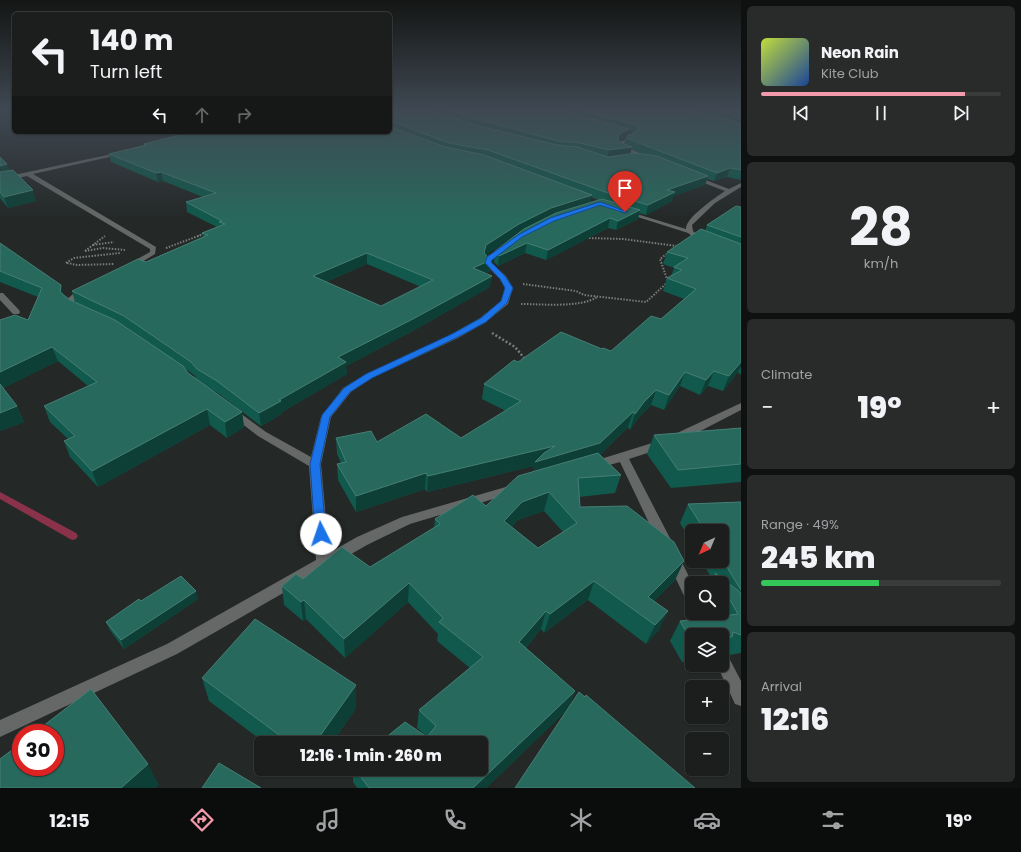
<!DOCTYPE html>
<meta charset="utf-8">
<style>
body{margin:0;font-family:Poppins,sans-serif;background:#282b2a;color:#f1f3f6;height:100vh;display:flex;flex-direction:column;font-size:15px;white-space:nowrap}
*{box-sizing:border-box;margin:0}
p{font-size:13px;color:#a0a2a4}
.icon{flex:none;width:22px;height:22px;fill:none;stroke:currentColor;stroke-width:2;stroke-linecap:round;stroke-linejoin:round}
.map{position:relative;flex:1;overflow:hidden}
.side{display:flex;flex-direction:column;gap:6px;padding:6px;background:#0f1010;width:280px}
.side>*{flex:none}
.banner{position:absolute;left:12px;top:12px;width:380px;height:122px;border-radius:6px;box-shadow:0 1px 3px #0004,0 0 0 1px #393c3b;background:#1b1e1d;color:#f1f3f6;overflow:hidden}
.needle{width:26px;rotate:224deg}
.tools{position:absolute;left:685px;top:524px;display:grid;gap:8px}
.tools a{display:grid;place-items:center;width:44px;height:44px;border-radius:6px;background:#1b1e1d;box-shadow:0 1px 3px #0004,0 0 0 1px #393c3b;font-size:20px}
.speed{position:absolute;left:12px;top:724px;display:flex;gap:8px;font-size:20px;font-weight:700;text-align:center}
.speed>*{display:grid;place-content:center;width:52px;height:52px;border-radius:50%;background:#1b1e1d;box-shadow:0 1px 3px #0004,0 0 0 1px #393c3b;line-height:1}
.speed .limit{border:6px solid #d22;background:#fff;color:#111}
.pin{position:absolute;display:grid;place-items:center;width:34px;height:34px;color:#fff;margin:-41px -17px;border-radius:50% 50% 50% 0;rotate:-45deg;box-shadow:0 0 4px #0007}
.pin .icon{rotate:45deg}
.me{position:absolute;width:44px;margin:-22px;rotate:356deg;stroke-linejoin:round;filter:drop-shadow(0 0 3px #0008)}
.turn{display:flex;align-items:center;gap:14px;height:84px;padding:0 12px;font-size:18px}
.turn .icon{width:52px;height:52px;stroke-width:2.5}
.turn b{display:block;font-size:28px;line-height:34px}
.lanes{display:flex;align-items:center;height:38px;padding:0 12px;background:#0003;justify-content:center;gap:20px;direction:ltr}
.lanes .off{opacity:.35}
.big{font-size:30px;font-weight:800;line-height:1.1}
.side .tile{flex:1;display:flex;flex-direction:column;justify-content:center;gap:6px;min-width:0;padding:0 14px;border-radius:6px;background:#282b2a}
.side .dial{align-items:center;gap:0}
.dial b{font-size:52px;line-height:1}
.song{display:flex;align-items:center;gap:12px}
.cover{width:48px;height:48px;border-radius:6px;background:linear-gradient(135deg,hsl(70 70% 55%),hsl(220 70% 35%))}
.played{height:4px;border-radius:2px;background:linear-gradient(90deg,#f39aab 85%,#393c3b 85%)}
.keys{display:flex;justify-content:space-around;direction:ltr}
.heat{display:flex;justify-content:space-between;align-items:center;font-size:22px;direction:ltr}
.charge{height:6px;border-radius:3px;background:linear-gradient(90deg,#34c759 49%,#393c3b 0)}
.trip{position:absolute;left:254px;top:736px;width:234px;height:40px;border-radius:6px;background:#1b1e1d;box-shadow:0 1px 3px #0004,0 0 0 1px #393c3b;font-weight:800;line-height:40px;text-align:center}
.dock{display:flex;height:64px;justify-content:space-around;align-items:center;background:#0b0c0c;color:#a0a2a4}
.dock .icon{width:28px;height:28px}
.dock .current{color:#f39aab}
.dock b{font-size:18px;color:#f1f3f6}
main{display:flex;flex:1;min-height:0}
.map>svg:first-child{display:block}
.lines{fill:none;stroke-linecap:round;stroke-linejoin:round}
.stream{fill:#8a3249;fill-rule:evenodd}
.path-far2{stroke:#797d7c;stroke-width:1.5;stroke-dasharray:1 1;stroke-linecap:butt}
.path-far1{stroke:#797d7c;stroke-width:2;stroke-dasharray:1.5 1.5;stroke-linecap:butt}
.path{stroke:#797d7c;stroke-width:2.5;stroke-dasharray:2 2;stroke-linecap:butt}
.minor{fill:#666867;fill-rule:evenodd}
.wall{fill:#10594c;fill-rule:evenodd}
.shaded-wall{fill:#0e3f36}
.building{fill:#28695d;stroke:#467e74;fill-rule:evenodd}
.route{fill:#1a73e8;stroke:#114b97}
</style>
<main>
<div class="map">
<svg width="741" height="788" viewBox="0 0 741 788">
<rect width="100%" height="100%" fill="#242827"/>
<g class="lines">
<polygon class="stream" points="0,492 76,533 78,536 76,539 73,540 70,539 0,499"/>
<polyline class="path-far2" points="198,236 205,233"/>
<g class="path-far1">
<polyline points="586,238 623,239 677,246"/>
<polyline points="93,245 114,242"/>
<polyline points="166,248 201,235"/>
<polyline points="85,251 103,248 125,250"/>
<polyline points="85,251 105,236"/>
<polyline points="66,263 74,258 120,253"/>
<polyline points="67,263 77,265 114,264"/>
<polyline points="523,284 576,291 584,295 646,302 668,282 660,259 668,253"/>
<path d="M521 304C541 304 581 308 597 297"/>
</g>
<polyline class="path" points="492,333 515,347 525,359"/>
<g class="minor">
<polygon points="614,129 636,136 636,138 622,145 649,157 649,159 645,159 617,147 618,143 630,137 614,131"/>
<polygon points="121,152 123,154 33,174 156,247 155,254 132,268 129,268 125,266 150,252 150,249 27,176 0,182 0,178"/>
<path d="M691 176H695L729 189 741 183V187L715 203 692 225 693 231 698 236 697 237H693L688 233 622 212 627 211 686 229C685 218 716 197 725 191L691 178Z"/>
<polygon points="505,245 507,246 507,248 492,260 492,263 506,276 513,288 508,304 486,322 458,338 372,378 351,392 331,417 321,464 329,553 357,537 402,517 513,485 517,486 519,489 517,492 410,524 367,545 177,654 0,737 0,720 167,644 316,560 309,466 258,436 227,412 228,410 236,410 266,432 311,457 321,417 343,388 366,374 452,334 480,318 501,301 505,288 500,279 484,263 486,257"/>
<polygon points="81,287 87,287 88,289 73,302 80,309 79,311 73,311 66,306 65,301"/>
<polygon points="0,293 3,293 19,310 20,312 19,314 13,314 0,300"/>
<polygon points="741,403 741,410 683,440 675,440 674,437 675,434"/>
<polygon points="662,440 666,441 668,444 666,447 629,459 672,542 670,546 665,547 660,546 620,462 595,469 591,468 589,465 591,462"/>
<polygon points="674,555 679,556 692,583 692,604 687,602 667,560 669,556"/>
<polygon points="692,612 706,613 718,635 702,635"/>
<polygon points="722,652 727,654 741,681 741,706 735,704 717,665 722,665"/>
</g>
</g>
<g class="wall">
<path d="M390 109H741V122H738L737 123 741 124V180L727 177 714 181 707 179 705 185 673 196 672 201 646 215 639 213 638 219 616 230 608 228 546 260 525 253 498 266 494 262 495 251 518 233 486 255 491 260 490 271 485 273 490 287 411 332 346 366 347 374 282 412V414L261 426 219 394 204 385 242 412 244 427 227 438 210 425 98 487 70 457 64 441 68 439 50 422 44 406 88 386 58 361 3 388 17 406 24 422 0 431V320H28L38 297 0 282V243L64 295 70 300 75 302 72 291 146 262 203 237 202 233 217 227 187 212 186 202 203 197 163 181 158 182 111 162 109 154 144 145V144L175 136 164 132H390ZM629 131 633 133 628 137ZM627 137 626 138 624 144 620 142 619 141ZM631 149 646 155 630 154ZM591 197 598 200 590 203ZM367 264 421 287 381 306 326 282ZM125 327 127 328 149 343ZM184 368 194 375 198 381 188 373Z"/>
<polygon points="0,157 7,164 9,170 36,201 8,208 0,198"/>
<path d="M741 207V375L738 372 723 391 708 386 700 395 680 386 664 410 651 405 639 417 630 430 628 427 600 455 621 475 615 493 579 497 580 507 684 561 675 580 654 601 659 630 646 644 588 600 544 633 541 629 526 648 575 691 568 709 486 788H357L353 782V769H481L379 743 425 735 417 728 419 710 470 668 437 641 438 634 408 602 345 658 306 619 303 621 284 605 282 586 303 579 370 567 434 528 435 519 486 506 533 472 534 466 427 492 425 489 356 512 338 480 337 464 341 463 337 454 336 438 377 442 461 438 506 411 482 399 484 384 518 362 602 349 611 351 661 319 684 299 663 291 667 278 671 276 674 268 663 264 667 252 705 231 707 225ZM544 511 563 532 538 548 512 527 518 520Z"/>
<polygon points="741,428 741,482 671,488 647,454 654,435"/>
<polygon points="741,502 741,653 729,655 723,652 722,653 722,635 692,635 692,661 682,662 670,641 680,621 718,617 716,613 722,613 722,583 710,583 712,579 702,561 722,561 722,531 692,531 692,544 680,523 688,504"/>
<polygon points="198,599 124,649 110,630 106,622 141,601"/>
<polygon points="202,678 356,685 356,708 332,743 265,743 209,701"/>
<polygon points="299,769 315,769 309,777"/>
</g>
<g class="shaded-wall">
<polygon points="393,122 393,130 390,130 390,123"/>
<polygon points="629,129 628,137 617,142 616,147 619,134"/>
<polygon points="177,132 202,132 178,137"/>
<polygon points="632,147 630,155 607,158 609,150"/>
<polygon points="7,164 10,174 0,177 0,166"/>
<polygon points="730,168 727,177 714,181 717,173"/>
<polygon points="161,172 163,181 158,182 156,173"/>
<polygon points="708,176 705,185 673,196 672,201 646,215 648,205 667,190"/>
<polygon points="33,190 36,201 8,208 4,197"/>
<polygon points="592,195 590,204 517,234 485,256 491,260 490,271 472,279 473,268 484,253 486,245 519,224 551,208"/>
<polygon points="640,210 638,219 616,230 618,221"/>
<polygon points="610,218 608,228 546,260 548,250"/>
<polygon points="527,243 525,253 498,266 499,256"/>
<polygon points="367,253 367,264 314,287 313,276"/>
<polygon points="492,276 490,287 411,332 346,366 347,374 282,412 282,414 261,426 259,413 279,400 338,357"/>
<polygon points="61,285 65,298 60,292"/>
<polygon points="52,347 58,361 0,390 0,372"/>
<polygon points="741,362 741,366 738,372 723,391 729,376"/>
<polygon points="714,371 708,386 700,395 706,380"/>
<polygon points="685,372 680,386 664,410 669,395"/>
<polygon points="656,390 651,405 639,417 630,430 635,414 644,402"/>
<polygon points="17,406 24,422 0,431 0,413"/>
<polygon points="207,409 210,425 98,487 92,471"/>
<polygon points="242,412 244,427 227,438 225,422"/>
<polygon points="633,412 628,427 596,459 532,478 534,466 427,492 428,476"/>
<polygon points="426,473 425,489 356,512 356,496"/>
<polygon points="549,492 544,511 518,520 501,540 504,521 522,502"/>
<polygon points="684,561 675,580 641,615 648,597"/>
<polygon points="594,581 588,600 544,633 550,614"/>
<polygon points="409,583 408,602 345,658 344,639"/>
<polygon points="196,591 198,599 124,649 121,640"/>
<polygon points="304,600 306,619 303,621 301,602"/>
<polygon points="546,611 541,629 515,661 519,642"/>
<polygon points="668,611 659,630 646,644 655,625"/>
<polygon points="356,685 356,708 332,743 315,743"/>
<polygon points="575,691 568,709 486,788 473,788"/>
<polygon points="148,764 159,785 156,788 121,788"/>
<polygon points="308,769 315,769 309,777"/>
</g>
<g class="building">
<polygon points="390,109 428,109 479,126 557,145 578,147 608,157 636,153 657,156 708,176 667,190 675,192 648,205 605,192 488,150 449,143 393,122 390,123"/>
<polygon points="444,109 558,109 629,129 619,134 618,139 620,142 632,147 609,150 580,143 558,141 484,121"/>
<polygon points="575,109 682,109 720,117 741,124 741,170 730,168 717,173 626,138 639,129 633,124"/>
<polygon points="706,109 741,109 741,115 739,115 739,118 724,112"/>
<path d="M390 127 445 147 484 155 592 195 551 208 519 224 486 245 484 253 491 260 473 268 492 276 411 320 338 357 346 362 279 400 281 401 259 413 217 381 197 369 191 362 124 316 72 291 138 259 146 262 208 235 202 233 225 224 219 222 222 221 186 202 216 193 161 172 156 173 109 154 147 145 144 144 192 132H390ZM367 253 433 280 381 306 313 276Z"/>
<polygon points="0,157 7,164 0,166"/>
<polygon points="13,170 33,190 4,197 0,192 0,172"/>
<polygon points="602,199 640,210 618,221 610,218 548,250 527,243 499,256 495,252 495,251 524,229 556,213"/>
<polygon points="736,206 741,207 741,237 707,225"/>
<polygon points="701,229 741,244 741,362 729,376 714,371 706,380 685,372 669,395 656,390 644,402 635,414 633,412 600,443 535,462 544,453 555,446 428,476 426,473 356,496 337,464 346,462 336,438 371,431 377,442 426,414 461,438 521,401 484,384 514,360 518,362 561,332 602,349 603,348 611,351 651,316 661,319 696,289 667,278 682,270 674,267 688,258 667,252"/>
<polygon points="0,243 61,285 60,292 70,300 115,320 183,366 188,373 242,412 225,422 207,409 92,471 64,441 75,436 44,406 97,382 52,347 0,372 0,320 15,315 28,320 42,288 0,271"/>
<polygon points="0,384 17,406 0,413"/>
<polygon points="741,428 741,464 678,470 654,435"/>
<path d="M598 453 621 475 578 478 580 507 627 506 674 542 684 561 648 597 668 611 655 625 594 581 550 614 546 611 519 642 575 691 473 788H369L355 769H481V743H379L405 722 427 737 436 726 419 710 483 657 439 622 443 618 409 583 344 639 304 600 301 602 282 586 296 574 303 579 342 547 370 567 440 524 435 519 473 495 486 506 518 476ZM549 492 577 523 538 548 504 521 522 502Z"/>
<polygon points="741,502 741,590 722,559 722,531 705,531 688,504"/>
<polygon points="715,573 741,593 741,635 733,632 732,637 722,638 722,635 692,635 692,642 680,621 712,617 729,617 730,615 738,614 722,586 722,583 721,583"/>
<polygon points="181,576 196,591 121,640 106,622 139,599 141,601"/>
<polygon points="255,619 356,685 315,743 290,743 202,678"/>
<polygon points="91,689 148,764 121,788 0,788 0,759 21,743 21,767 55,767 55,733 34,733"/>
<polygon points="579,692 585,697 586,695 695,788 515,788"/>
<polygon points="219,763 261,788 202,788"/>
</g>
<linearGradient id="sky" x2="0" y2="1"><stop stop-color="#141615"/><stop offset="0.5" stop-color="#3f4852"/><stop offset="1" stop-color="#3f4852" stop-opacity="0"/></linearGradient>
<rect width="741" height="219" fill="url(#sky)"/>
<polygon class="route" points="600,202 628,212 625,213 600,205 554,221 522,237 492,260 491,262 505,276 513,288 507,303 486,322 458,337 372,378 350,392 330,417 320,464 326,534 325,538 321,539 316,538 315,534 310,464 322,415 344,388 366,374 452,334 481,318 501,301 505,288 500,279 485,263 487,257 518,235 550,218"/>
</svg>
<div class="tools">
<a><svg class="needle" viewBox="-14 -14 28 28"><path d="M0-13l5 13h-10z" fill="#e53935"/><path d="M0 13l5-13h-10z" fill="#a0a2a4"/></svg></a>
<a><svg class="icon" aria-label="search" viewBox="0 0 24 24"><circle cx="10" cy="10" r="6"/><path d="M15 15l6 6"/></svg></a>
<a><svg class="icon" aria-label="layers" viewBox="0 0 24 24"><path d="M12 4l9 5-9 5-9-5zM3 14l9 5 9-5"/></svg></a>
<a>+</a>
<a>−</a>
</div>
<div class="speed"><div class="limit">30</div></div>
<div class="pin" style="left:625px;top:212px;background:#d93025"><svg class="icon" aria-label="arrive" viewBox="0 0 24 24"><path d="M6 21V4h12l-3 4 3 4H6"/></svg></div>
<svg class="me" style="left:321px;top:534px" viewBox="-20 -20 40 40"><circle r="19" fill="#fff"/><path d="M0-13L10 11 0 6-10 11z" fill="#1a73e8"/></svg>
<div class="trip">12:16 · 1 min · 260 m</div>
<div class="banner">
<div class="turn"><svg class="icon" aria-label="left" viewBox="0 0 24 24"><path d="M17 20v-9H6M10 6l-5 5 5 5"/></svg><div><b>140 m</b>Turn left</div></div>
<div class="lanes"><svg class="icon" aria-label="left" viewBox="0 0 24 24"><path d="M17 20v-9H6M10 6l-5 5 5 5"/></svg><svg class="icon off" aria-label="ahead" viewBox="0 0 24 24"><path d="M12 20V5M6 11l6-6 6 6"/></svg><svg class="icon off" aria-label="right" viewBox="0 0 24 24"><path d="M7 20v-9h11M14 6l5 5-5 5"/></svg></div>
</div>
</div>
<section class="side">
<div class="tile">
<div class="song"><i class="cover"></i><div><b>Neon Rain</b><p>Kite Club</p></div></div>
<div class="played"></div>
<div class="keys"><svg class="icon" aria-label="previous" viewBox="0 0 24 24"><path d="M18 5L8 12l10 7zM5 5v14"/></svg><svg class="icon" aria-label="pause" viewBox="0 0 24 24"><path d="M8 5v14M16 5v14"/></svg><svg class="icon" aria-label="next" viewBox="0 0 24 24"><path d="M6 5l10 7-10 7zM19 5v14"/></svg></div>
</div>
<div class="tile dial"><b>28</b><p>km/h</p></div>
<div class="tile"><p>Climate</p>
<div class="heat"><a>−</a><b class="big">19°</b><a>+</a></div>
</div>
<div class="tile"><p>Range · 49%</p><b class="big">245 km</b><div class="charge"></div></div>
<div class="tile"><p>Arrival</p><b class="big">12:16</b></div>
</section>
</main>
<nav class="dock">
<b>12:15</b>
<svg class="icon current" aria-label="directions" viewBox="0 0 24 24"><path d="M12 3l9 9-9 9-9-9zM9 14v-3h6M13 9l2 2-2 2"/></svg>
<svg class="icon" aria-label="music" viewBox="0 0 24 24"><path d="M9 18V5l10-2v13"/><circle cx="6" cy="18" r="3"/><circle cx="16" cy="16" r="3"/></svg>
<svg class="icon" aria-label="phone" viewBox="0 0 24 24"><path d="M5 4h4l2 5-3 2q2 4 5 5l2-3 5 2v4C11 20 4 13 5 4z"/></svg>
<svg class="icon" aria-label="climate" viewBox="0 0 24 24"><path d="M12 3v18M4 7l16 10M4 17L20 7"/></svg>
<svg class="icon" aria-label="car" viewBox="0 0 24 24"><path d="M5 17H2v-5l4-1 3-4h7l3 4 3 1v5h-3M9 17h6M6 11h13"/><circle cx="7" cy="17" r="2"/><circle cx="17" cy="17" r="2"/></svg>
<svg class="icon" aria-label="filters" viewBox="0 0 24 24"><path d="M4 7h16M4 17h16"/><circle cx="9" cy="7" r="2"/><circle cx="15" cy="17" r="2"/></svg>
<b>19°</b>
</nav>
